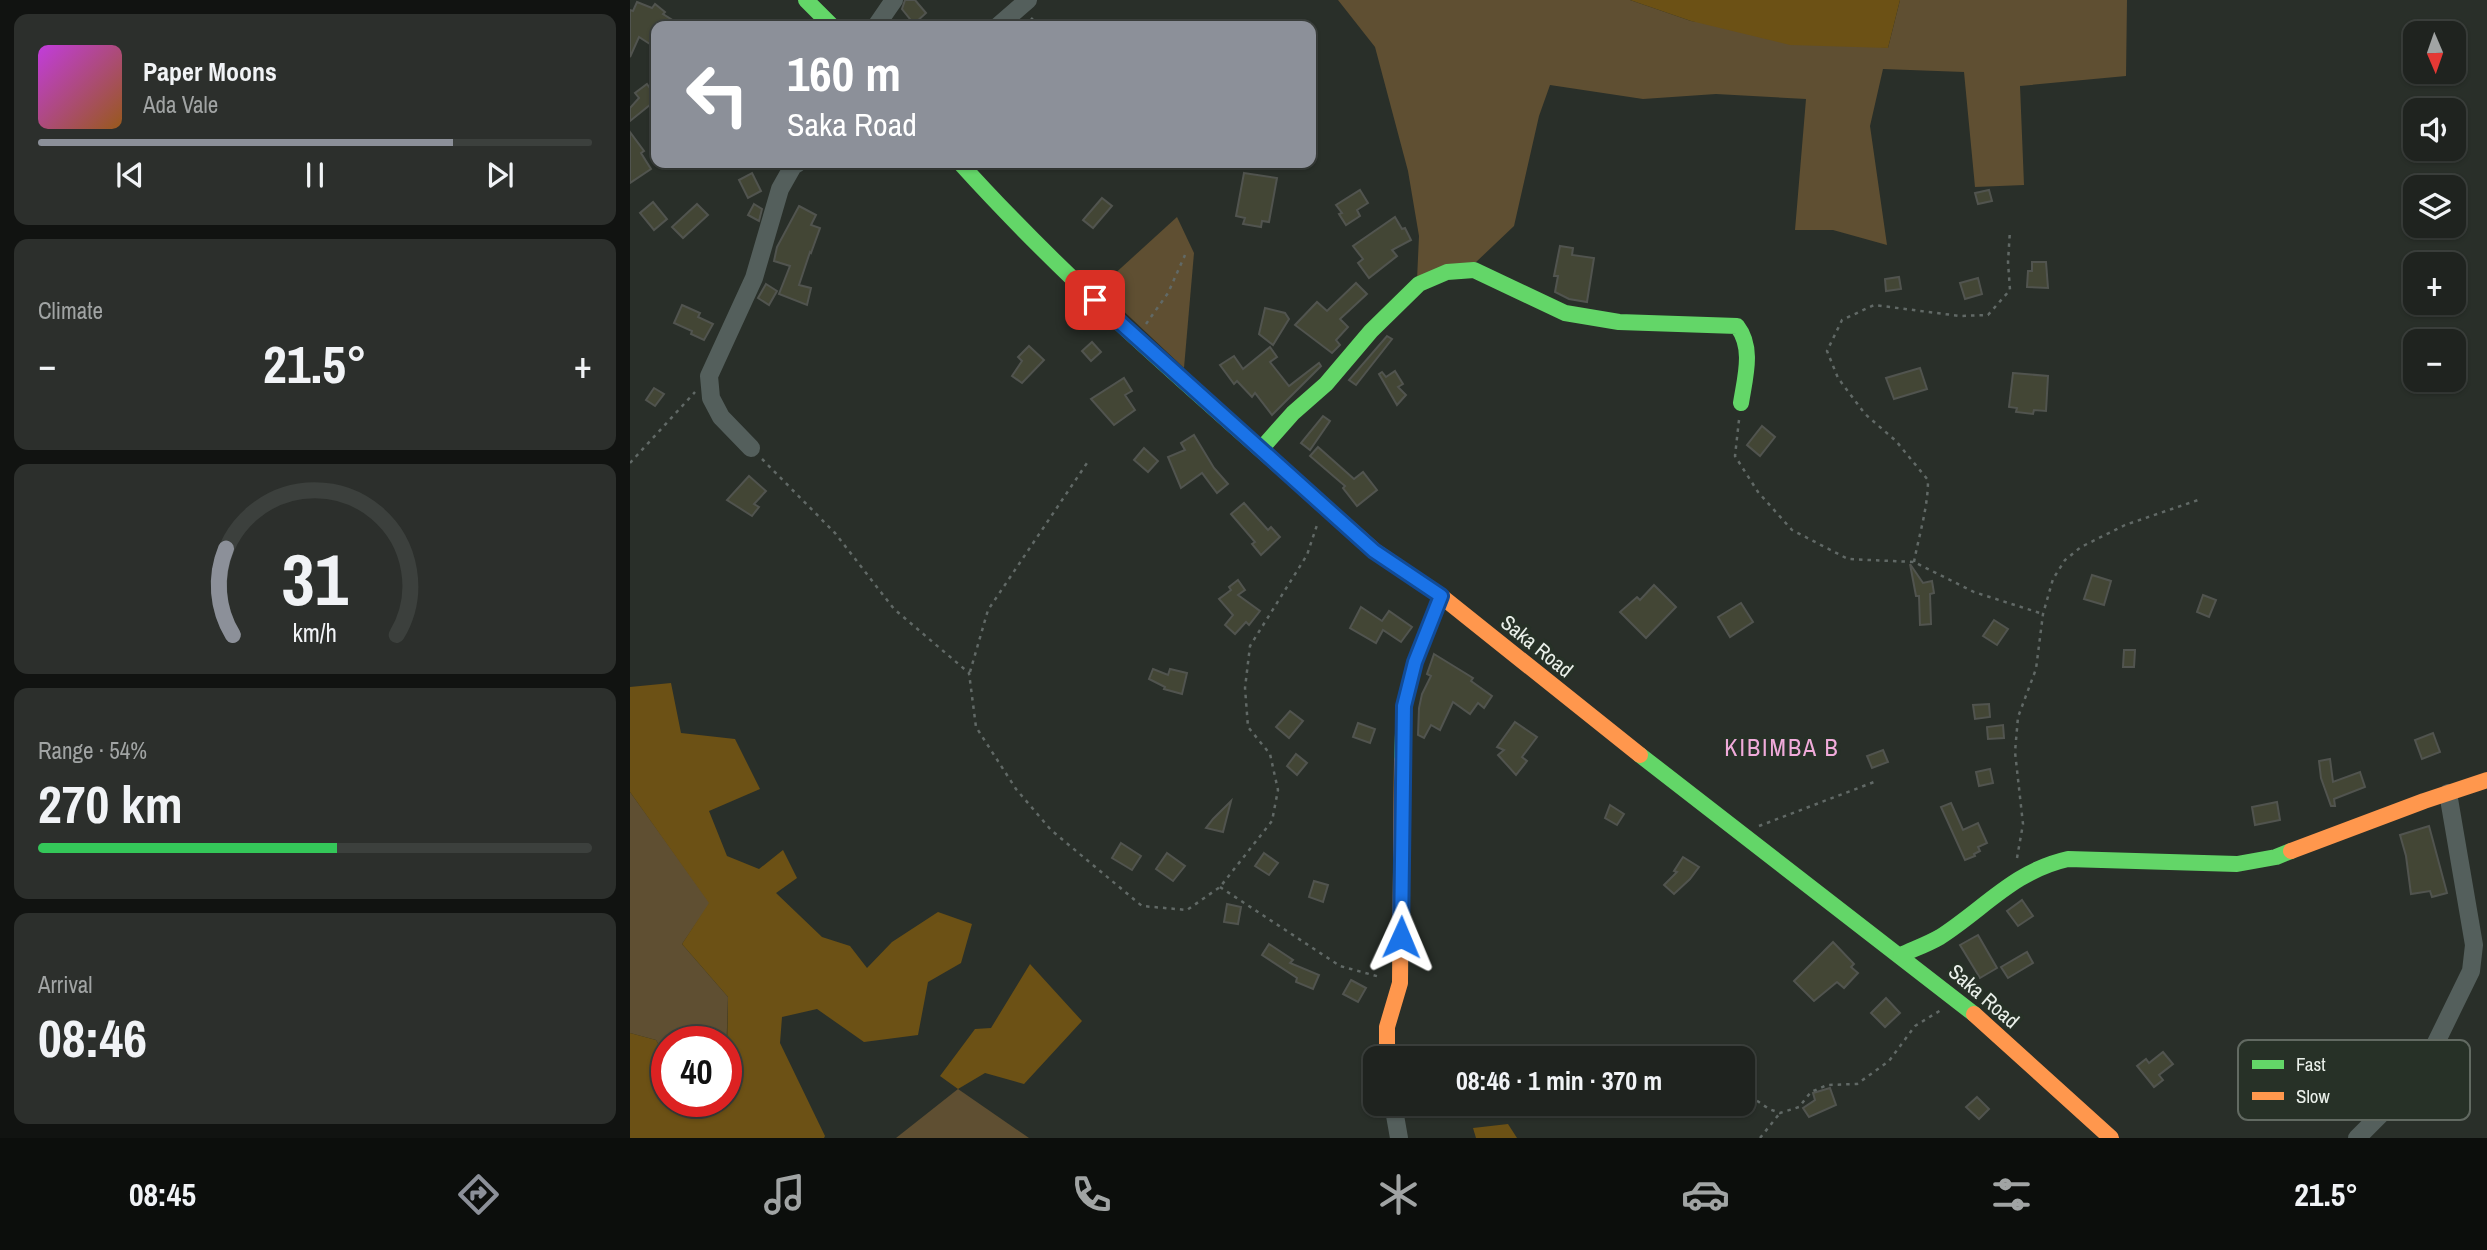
<!DOCTYPE html>
<meta charset="utf-8">
<style>
body{margin:0;font-family:"Archivo Narrow",sans-serif;background:#2c2f2c;color:#f1f3f6;height:100vh;display:flex;flex-direction:column;font-size:26px;white-space:nowrap}
*{box-sizing:border-box;margin:0}
p{font-size:23px;color:#a1a4a4}
.icon{flex:none;width:38px;height:38px;fill:none;stroke:currentColor;stroke-width:2;stroke-linecap:round;stroke-linejoin:round}
.map{position:relative;flex:1;overflow:hidden}
.panel{display:flex;flex-direction:column;gap:14px;padding:14px;background:#111311;width:630px}
.panel>*{flex:none}
.top-card{position:absolute;left:21px;top:21px;width:665px;height:147px;border-radius:14px;box-shadow:0 2px 5px #0004,0 0 0 2px #3c403d;background:#8c9099;color:#fff;overflow:hidden}
.needle{width:46px;rotate:178deg}
.buttons{position:absolute;left:1773px;top:21px;display:grid;gap:14px}
.buttons a{display:grid;place-items:center;width:63px;height:63px;border-radius:14px;background:#1f231f;box-shadow:0 2px 5px #0004,0 0 0 2px #3c403d;font-size:35px}
.speed{position:absolute;left:21px;top:1026px;display:flex;gap:14px;font-size:35px;font-weight:700;text-align:center}
.speed>*{display:grid;place-content:center;width:91px;height:91px;border-radius:50%;background:#1f231f;box-shadow:0 2px 5px #0004,0 0 0 2px #3c403d;line-height:1}
.speed .limit{border:10px solid #d22;background:#fff;color:#111}
.pin{position:absolute;display:grid;place-items:center;width:60px;height:60px;color:#fff;margin:-30px;border-radius:14px;box-shadow:0 4px 10px #0006}
.me{position:absolute;width:77px;margin:-38px;rotate:1deg;stroke-linejoin:round;filter:drop-shadow(0 0 5px #0008)}
.turn{display:flex;align-items:center;gap:24px;height:147px;padding:0 21px;font-size:32px}
.turn .icon{width:91px;height:91px;stroke-width:2.5}
.turn b{display:block;font-size:49px;line-height:60px}
.big{font-size:52px;font-weight:700;line-height:1.1}
.panel .card{flex:1;display:flex;flex-direction:column;justify-content:center;gap:10px;min-width:0;padding:0 24px;border-radius:14px;background:#2c2f2c}
.panel .dial{align-items:center;gap:0}
.dial svg{height:182px;overflow:visible;fill:none;stroke:#3c403d;stroke-width:7;stroke-linecap:round;text-anchor:middle}
.dial text{fill:#f1f3f6;stroke:none}
.song{display:flex;align-items:center;gap:21px}
.cover{width:84px;height:84px;border-radius:10px;background:linear-gradient(135deg,hsl(290 70% 55%),hsl(30 70% 35%))}
.played{height:7px;border-radius:4px;background:linear-gradient(90deg,#8c9099 75%,#3c403d 75%)}
.keys{display:flex;justify-content:space-around;direction:ltr}
.heat{display:flex;justify-content:space-between;align-items:center;font-size:38px;direction:ltr}
.charge{height:10px;border-radius:5px;background:linear-gradient(90deg,#34c759 54%,#3c403d 0)}
.trip{position:absolute;left:733px;top:1046px;width:392px;height:70px;border-radius:14px;background:#1f231f;box-shadow:0 2px 5px #0004,0 0 0 2px #3c403d;font-weight:700;line-height:70px;text-align:center}
.menu{display:flex;height:112px;justify-content:space-around;align-items:center;background:#0c0e0c;color:#a1a4a4}
.menu .icon{width:49px;height:49px}
.menu .selected{color:#8c9099}
.menu b{font-size:32px;color:#f1f3f6}
main{display:flex;flex:1;min-height:0}
.map>svg:first-child{display:block}
.green{fill:#5f4f32}
.forest{fill:#6c5115}
.building{fill:#434635;stroke:#51544f;stroke-width:2}
.lines{fill:none;stroke-linecap:round;stroke-linejoin:round}
.path{stroke:#616966;stroke-width:2.5;stroke-dasharray:3.5 5;stroke-linecap:butt}
.street{stroke:#545f5c;stroke-width:18}
.fast{stroke:#63d668;stroke-width:16}
.slow{stroke:#ff974d;stroke-width:16}
.route-casing{stroke:#114b97;stroke-width:18}
.route{stroke:#1a73e8;stroke-width:12}
.labels{text-anchor:middle;dominant-baseline:central;stroke-width:7;stroke-linejoin:round;paint-order:stroke}
.street-label{font-size:21px;fill:#eaf0ea;stroke:#273127}
.quarter-label{font-size:24px;letter-spacing:2px;fill:#f0abda;stroke:#273127}
.key{fill:#273127;stroke:#626a62;stroke-width:2}
.key-label{font-size:19px;fill:#eaf0ea}
</style>
<main>
<section class="panel">
<div class="card">
<div class="song"><i class="cover"></i><div><b>Paper Moons</b><p>Ada Vale</p></div></div>
<div class="played"></div>
<div class="keys"><svg class="icon" aria-label="previous" viewBox="0 0 24 24"><path d="M18 5L8 12l10 7zM5 5v14"/></svg><svg class="icon" aria-label="pause" viewBox="0 0 24 24"><path d="M8 5v14M16 5v14"/></svg><svg class="icon" aria-label="next" viewBox="0 0 24 24"><path d="M6 5l10 7-10 7zM19 5v14"/></svg></div>
</div>
<div class="card"><p>Climate</p>
<div class="heat"><a>−</a><b class="big">21.5°</b><a>+</a></div>
</div>
<div class="card dial"><svg viewBox="0 0 100 80">
<path d="M14 69A42 42 0 1 1 86 69"/>
<path d="M14 69A42 42 0 0 1 11 31" stroke="#8c9099"/>
<text x="50" y="56" font-size="32" font-weight="700">31</text>
<text x="50" y="72" font-size="11">km/h</text>
</svg></div>
<div class="card"><p>Range · 54%</p><b class="big">270 km</b><div class="charge"></div></div>
<div class="card"><p>Arrival</p><b class="big">08:46</b></div>
</section>
<div class="map">
<svg width="1857" height="1138" viewBox="0 0 1857 1138">
<rect width="100%" height="100%" fill="#292f29"/>
<g class="green">
<polygon points="708,0 1000,0 1061,21 1258,48 1270,0 1497,0 1496,76 1390,86 1394,185 1345,187 1334,72 1253,69 1240,126 1257,245 1203,230 1165,230 1176,99 1086,94 1013,99 920,85 909,116 884,226 844,264 787,280 789,236 778,171 745,47"/>
<polygon points="547,217 564,253 554,368 469,288"/>
<polygon points="0,792 80,903 52,944 98,997 96,1058 96,1041 37,1041 37,1059 26,1040 0,1033"/>
<polygon points="328,1089 399,1138 266,1138"/>
</g>
<g class="forest">
<polygon points="1000,0 1270,0 1258,48 1160,45 1061,21"/>
<polygon points="41,683 51,733 105,739 130,789 79,811 97,856 129,869 153,850 167,878 146,893 192,937 220,946 237,968 262,942 308,912 342,924 331,963 298,982 288,1035 234,1042 187,1009 152,1017 150,1043 195,1136 194,1138 0,1138 0,1033 26,1040 37,1059 37,1101 96,1101 98,997 52,944 79,903 0,792 0,687"/>
<polygon points="400,964 452,1021 394,1084 355,1073 328,1089 310,1076 345,1029 361,1028"/>
<polygon points="878,1124 887,1138 846,1138 843,1128"/>
</g>
<g class="building">
<polygon points="275,0 285,0 296,13 284,24 272,9"/>
<polygon points="7,2 22,8 25,4 35,12 33,14 52,26 26,26 26,48 9,37 0,57 0,10 3,11"/>
<polygon points="17,84 26,97 26,100 0,121 0,108 9,98 5,93"/>
<polygon points="0,132 14,151 11,153 21,169 0,183"/>
<polygon points="122,173 131,191 118,198 109,180"/>
<polygon points="614,173 647,178 639,222 632,221 631,227 613,224 615,218 606,216"/>
<polygon points="730,190 738,203 727,210 730,216 716,225 709,214 712,213 706,205"/>
<polygon points="1359,190 1362,201 1348,204 1345,193"/>
<polygon points="472,198 482,206 463,228 453,220"/>
<polygon points="23,202 37,219 24,230 10,213"/>
<polygon points="67,204 78,215 53,238 42,227"/>
<polygon points="124,204 132,209 129,221 118,215"/>
<polygon points="169,206 186,215 181,225 190,228 181,253 180,252 169,285 181,288 177,305 149,294 160,266 144,261 147,247"/>
<polygon points="765,217 772,229 775,228 781,240 762,250 767,256 739,278 728,263 733,259 723,246"/>
<polygon points="930,246 943,248 942,255 964,258 957,302 939,299 925,292 928,276 924,276"/>
<polygon points="1402,262 1416,262 1418,288 1397,287 1398,271 1402,271"/>
<polygon points="1269,277 1271,289 1256,291 1255,279"/>
<polygon points="1348,278 1352,294 1335,299 1330,283"/>
<polygon points="726,283 737,294 710,319 718,327 706,340 710,345 702,353 665,325 687,302 697,311"/>
<polygon points="136,284 147,291 139,305 128,298"/>
<polygon points="52,305 70,313 68,317 83,324 74,340 61,334 62,331 44,323"/>
<polygon points="635,308 655,313 659,319 643,345 629,334"/>
<polygon points="757,336 762,339 726,385 719,380"/>
<polygon points="462,342 471,352 461,361 452,351"/>
<polygon points="399,346 414,360 392,383 382,376 392,361 388,357"/>
<polygon points="640,347 647,357 640,362 659,386 689,363 691,366 642,415 625,393 622,397 607,381 604,384 590,365 604,356 613,369"/>
<polygon points="1290,368 1297,389 1264,399 1256,378"/>
<polygon points="765,371 773,384 768,387 776,395 767,405 749,374 752,372 756,377"/>
<polygon points="1383,373 1418,376 1416,411 1404,410 1403,414 1386,412 1387,408 1379,407"/>
<polygon points="494,378 502,391 495,395 505,410 484,425 461,399"/>
<polygon points="24,388 34,394 25,406 16,400"/>
<polygon points="693,416 700,421 680,450 671,443"/>
<polygon points="1132,426 1145,437 1130,456 1117,445"/>
<polygon points="564,435 584,468 598,484 587,493 572,473 551,488 538,457 555,450 551,443"/>
<polygon points="688,447 724,479 733,472 747,490 727,506 713,488 715,486 680,456"/>
<polygon points="514,448 528,461 518,472 504,460"/>
<polygon points="119,476 136,491 124,504 129,507 122,516 97,500"/>
<polygon points="614,503 638,530 641,527 650,537 631,555 622,544 625,542 601,514"/>
<polygon points="1280,564 1293,583 1302,581 1304,593 1300,594 1301,624 1290,625 1289,596 1286,596"/>
<polygon points="1462,575 1481,581 1474,605 1454,599"/>
<polygon points="608,580 615,590 608,595 630,611 619,625 616,622 605,634 595,625 603,615 589,599 601,590 599,587"/>
<polygon points="1024,585 1046,607 1016,638 990,612 1007,597 1010,600"/>
<polygon points="1573,595 1586,600 1579,617 1567,612"/>
<polygon points="1111,603 1123,622 1100,637 1088,617"/>
<polygon points="731,607 752,621 759,611 782,627 771,642 753,630 746,643 720,628"/>
<polygon points="1364,620 1378,629 1367,645 1353,636"/>
<polygon points="1494,650 1505,650 1504,667 1493,667"/>
<polygon points="804,654 843,678 841,681 862,696 854,708 848,703 840,714 823,702 810,730 801,725 794,738 788,735 789,708 792,694 801,676 797,674"/>
<polygon points="523,669 538,675 540,669 557,673 552,694 534,689 535,687 519,679"/>
<polygon points="1359,704 1360,717 1345,719 1343,705"/>
<polygon points="660,711 673,721 659,738 646,727"/>
<polygon points="885,722 907,737 892,757 897,761 886,775 868,755 874,750 867,747"/>
<polygon points="728,723 745,729 740,743 723,737"/>
<polygon points="1373,725 1374,738 1358,739 1357,727"/>
<polygon points="1803,733 1810,752 1792,759 1785,740"/>
<polygon points="1253,750 1258,762 1242,768 1237,756"/>
<polygon points="666,754 677,763 667,775 657,766"/>
<polygon points="1700,759 1703,782 1730,772 1735,787 1704,799 1705,806 1701,806 1691,778 1689,761"/>
<polygon points="1360,769 1363,783 1349,786 1346,772"/>
<polygon points="601,801 593,832 576,828 583,819"/>
<polygon points="1647,802 1650,820 1625,825 1622,807"/>
<polygon points="1321,803 1333,830 1348,823 1357,843 1348,847 1350,851 1344,854 1345,856 1335,860 1311,807"/>
<polygon points="980,805 994,814 987,825 975,818"/>
<polygon points="1799,826 1817,893 1802,897 1800,891 1781,894 1776,856 1770,835"/>
<polygon points="491,843 511,856 502,870 482,858"/>
<polygon points="537,853 555,866 543,881 526,869"/>
<polygon points="634,853 648,863 639,875 625,866"/>
<polygon points="1053,857 1069,867 1060,879 1044,894 1034,885 1047,872 1044,871"/>
<polygon points="684,881 698,885 693,902 679,897"/>
<polygon points="1392,900 1403,916 1388,926 1377,911"/>
<polygon points="597,904 611,907 608,924 594,922"/>
<polygon points="1348,935 1367,968 1350,978 1330,945"/>
<polygon points="1203,942 1224,964 1221,967 1228,973 1214,988 1207,982 1184,1001 1164,981"/>
<polygon points="639,944 663,960 660,963 689,975 683,989 666,982 667,978 632,955"/>
<polygon points="1397,952 1403,963 1378,978 1371,967"/>
<polygon points="721,980 736,988 728,1002 713,994"/>
<polygon points="1256,998 1270,1013 1255,1027 1241,1013"/>
<polygon points="1533,1052 1543,1064 1529,1075 1533,1080 1524,1087 1507,1066 1516,1059 1519,1063"/>
<polygon points="1200,1088 1206,1105 1179,1117 1173,1108 1185,1100 1183,1093"/>
<polygon points="1347,1097 1359,1109 1349,1119 1336,1107"/>
</g>
<g class="lines">
<g class="path">
<polyline points="401,18 409,26"/>
<polyline points="516,324 538,293 555,255"/>
<polyline points="1109,420 1105,456 1128,492 1162,530 1218,559 1284,562 1344,592 1413,614"/>
<polyline points="132,459 205,533 264,609 339,673 346,727 386,789 421,830 512,906 557,910 590,887 642,821 648,790 640,754 618,727 615,688 620,646 677,555 687,525"/>
<polyline points="0,463 65,392"/>
<path d="M1284 562C1289 535 1298 508 1298 480L1266 441 1235 414 1208 378 1197 351 1212 320 1244 305 1330 316 1358 315 1380 290 1378 262 1380 230"/>
<polyline points="340,672 358,610 457,463"/>
<polyline points="1129,826 1244,782"/>
<polyline points="1387,858 1393,824 1385,752 1388,717 1406,669 1413,614 1423,579 1435,560 1451,547 1495,525 1568,500"/>
<polyline points="590,887 710,966 750,977"/>
<polyline points="1120,1096 1139,1109 1150,1113 1169,1107 1181,1092 1197,1085 1227,1084 1259,1061 1285,1026 1311,1010"/>
<polyline points="1130,1138 1150,1113"/>
</g>
<g class="street">
<polyline points="246,26 264,0"/>
<polyline points="368,26 398,0"/>
<polyline points="121,448 91,417 81,398 79,376 124,278 150,189 163,166 168,163"/>
<polyline points="763,1104 769,1138"/>
<polyline points="1727,1138 1762,1103 1799,1057 1841,971 1844,945 1818,793"/>
</g>
<g class="fast">
<polyline points="176,0 202,26"/>
<path d="M330 163C442 287 569 395 693 505"/>
<path d="M631 449 663 413 696 384 741 331 789 284 817 272 844 270 935 313 989 322 1107 326C1124 348 1115 377 1111 403"/>
<polyline points="1010,755 1344,1014"/>
<polyline points="772,761 774,706 785,662 811,596"/>
<path d="M1271 955C1284 949 1298 944 1310 937 1355 908 1384 871 1438 859L1607 864 1646 857 1661 851"/>
</g>
<g class="slow">
<polyline points="693,505 745,551 811,596 1010,755"/>
<polyline points="1661,851 1794,801 1857,780"/>
<polyline points="1344,1014 1481,1138"/>
<polyline points="757,1059 757,1027 770,983 772,761"/>
</g>
</g>
<g class="lines">
<defs>
<polyline id="route" points="465,300 744,551 811,596 785,662 774,706 771,937"/>
</defs>
<use href="#route" class="route-casing"/>
<use href="#route" class="route"/>
</g>
<g class="labels">
<g class="street-label">
<text transform="translate(907 646) rotate(39)">Saka Road</text>
<text transform="translate(1354 996) rotate(41)">Saka Road</text>
</g>
<g class="quarter-label">
<text x="1152" y="747">KIBIMBA B</text>
</g>
</g>
<rect x="1608" y="1040" width="232" height="80" rx="10" class="key"/>
<rect x="1622" y="1060" width="32" height="9" fill="#63d668"/>
<rect x="1622" y="1092" width="32" height="8" fill="#ff974d"/>
<g class="key-label">
<text x="1666" y="1071">Fast</text>
<text x="1666" y="1103">Slow</text>
</g>
</svg>
<div class="buttons">
<a><svg class="needle" viewBox="-14 -14 28 28"><path d="M0-13l5 13h-10z" fill="#e53935"/><path d="M0 13l5-13h-10z" fill="#a1a4a4"/></svg></a>
<a><svg class="icon" aria-label="sound" viewBox="0 0 24 24"><path d="M4 9h4l5-4v14l-5-4H4zM17 9q2 3 0 6"/></svg></a>
<a><svg class="icon" aria-label="layers" viewBox="0 0 24 24"><path d="M12 4l9 5-9 5-9-5zM3 14l9 5 9-5"/></svg></a>
<a>+</a>
<a>−</a>
</div>
<div class="speed"><div class="limit">40</div></div>
<div class="pin" style="left:465px;top:300px;background:#d93025"><svg class="icon" aria-label="arrive" viewBox="0 0 24 24"><path d="M6 21V4h12l-3 4 3 4H6"/></svg></div>
<svg class="me" style="left:771px;top:937px" viewBox="-20 -20 40 40"><path d="M0-17L14 15 0 8-14 15z" fill="#1a73e8" stroke="#fff" stroke-width="4"/></svg>
<div class="trip">08:46 · 1 min · 370 m</div>
<div class="top-card">
<div class="turn"><svg class="icon" aria-label="left" viewBox="0 0 24 24"><path d="M17 20v-9H6M10 6l-5 5 5 5"/></svg><div><b>160 m</b>Saka Road</div></div>
</div>
</div>
</main>
<nav class="menu">
<b>08:45</b>
<svg class="icon selected" aria-label="directions" viewBox="0 0 24 24"><path d="M12 3l9 9-9 9-9-9zM9 14v-3h6M13 9l2 2-2 2"/></svg>
<svg class="icon" aria-label="music" viewBox="0 0 24 24"><path d="M9 18V5l10-2v13"/><circle cx="6" cy="18" r="3"/><circle cx="16" cy="16" r="3"/></svg>
<svg class="icon" aria-label="phone" viewBox="0 0 24 24"><path d="M5 4h4l2 5-3 2q2 4 5 5l2-3 5 2v4C11 20 4 13 5 4z"/></svg>
<svg class="icon" aria-label="climate" viewBox="0 0 24 24"><path d="M12 3v18M4 7l16 10M4 17L20 7"/></svg>
<svg class="icon" aria-label="car" viewBox="0 0 24 24"><path d="M5 17H2v-5l4-1 3-4h7l3 4 3 1v5h-3M9 17h6M6 11h13"/><circle cx="7" cy="17" r="2"/><circle cx="17" cy="17" r="2"/></svg>
<svg class="icon" aria-label="filters" viewBox="0 0 24 24"><path d="M4 7h16M4 17h16"/><circle cx="9" cy="7" r="2"/><circle cx="15" cy="17" r="2"/></svg>
<b>21.5°</b>
</nav>
